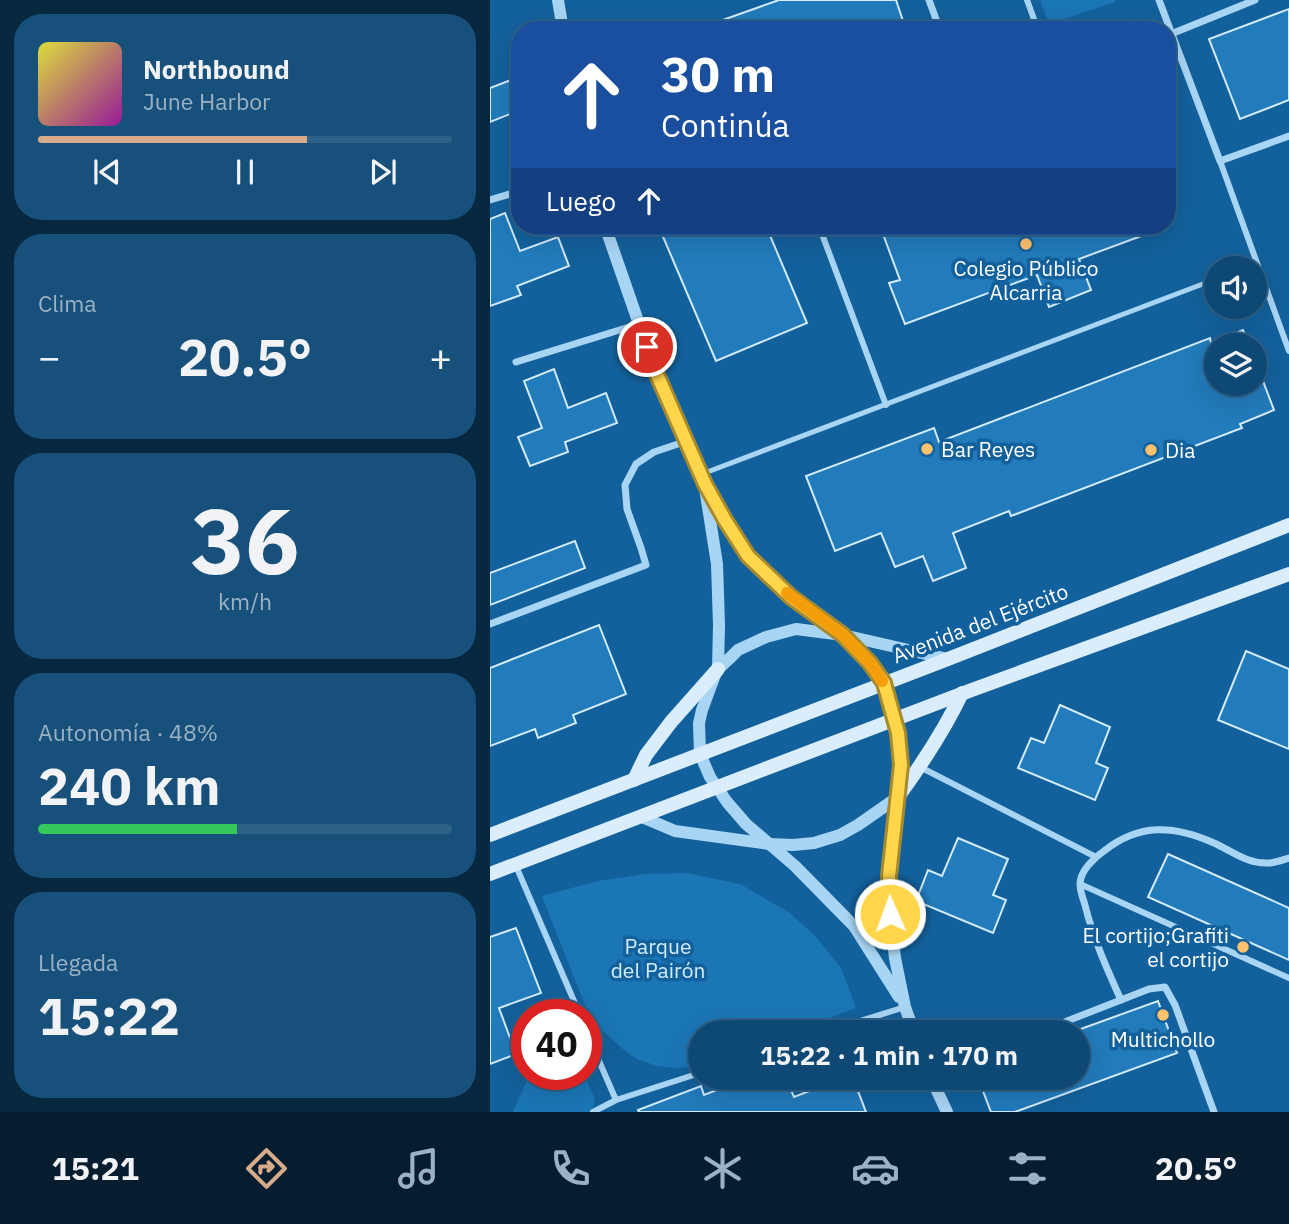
<!DOCTYPE html>
<html lang="es">
<meta charset="utf-8">
<style>
body{margin:0;font-family:"IBM Plex Sans",sans-serif;background:#17507a;color:#f1f3f6;height:100vh;display:flex;flex-direction:column;font-size:26px;white-space:nowrap}
*{box-sizing:border-box;margin:0}
p{font-size:23px;color:#9bb2c5}
.icon{flex:none;width:38px;height:38px;fill:none;stroke:currentColor;stroke-width:2;stroke-linecap:round;stroke-linejoin:round}
.map{position:relative;flex:1;overflow:hidden}
.details{display:flex;flex-direction:column;gap:14px;padding:14px;background:#082840;width:490px}
.details>*{flex:none}
.top-card{position:absolute;left:21px;top:21px;width:665px;height:214px;border-radius:28px;box-shadow:0 7px 28px #0002,0 0 0 2px #2e6187;background:#1a4fa0;color:#fff;overflow:hidden}
.fabs{position:absolute;left:714px;top:256px;display:grid;gap:14px}
.fabs a{display:grid;place-items:center;width:63px;height:63px;border-radius:50%;background:#0e4975;box-shadow:0 7px 28px #0002,0 0 0 2px #2e6187;font-size:35px}
.speed{position:absolute;left:21px;top:999px;display:flex;gap:14px;font-size:35px;font-weight:700;text-align:center}
.speed>*{display:grid;place-content:center;width:91px;height:91px;border-radius:50%;background:#0e4975;box-shadow:0 7px 28px #0002,0 0 0 2px #2e6187;line-height:1}
.speed .limit{border:10px solid #d22;background:#fff;color:#111}
.pin{position:absolute;display:grid;place-items:center;width:60px;height:60px;color:#fff;margin:-30px;border:4px solid #fff;border-radius:50%;box-shadow:0 2px 7px #0007}
.me{position:absolute;width:77px;margin:-38px;rotate:358deg;stroke-linejoin:round;filter:drop-shadow(0 0 5px #0008)}
.turn{display:flex;align-items:center;gap:24px;height:147px;padding:0 35px;font-size:32px}
.turn .icon{width:91px;height:91px;stroke-width:2.5}
.turn b{display:block;font-size:49px;line-height:60px}
.then{display:flex;align-items:center;height:66px;padding:0 35px;background:#0003;gap:14px;font-size:26px}
.big{font-size:52px;font-weight:800;line-height:1.1}
.details .card{flex:1;display:flex;flex-direction:column;justify-content:center;gap:10px;min-width:0;padding:0 24px;border-radius:28px;background:#17507a}
.details .dial{align-items:center;gap:0}
.dial b{font-size:91px;line-height:1}
.song{display:flex;align-items:center;gap:21px}
.cover{width:84px;height:84px;border-radius:10px;background:linear-gradient(135deg,hsl(60 70% 55%),hsl(300 70% 35%))}
.played{height:7px;border-radius:4px;background:linear-gradient(90deg,#d6ab8b 65%,#2e6187 65%)}
.keys{display:flex;justify-content:space-around;direction:ltr}
.heat{display:flex;justify-content:space-between;align-items:center;font-size:38px;direction:ltr}
.charge{height:10px;border-radius:5px;background:linear-gradient(90deg,#34c759 48%,#2e6187 0)}
.trip{position:absolute;left:198px;top:1020px;width:402px;height:70px;border-radius:35px;background:#0e4975;box-shadow:0 7px 28px #0002,0 0 0 2px #2e6187;font-weight:800;line-height:70px;text-align:center}
.dock{display:flex;height:112px;justify-content:space-around;align-items:center;background:#061d2f;color:#9bb2c5}
.dock .icon{width:49px;height:49px}
.dock .on{color:#d6ab8b}
.dock b{font-size:32px;color:#f1f3f6}
main{display:flex;flex:1;min-height:0}
.map>svg:first-child{display:block}
.green{fill:#1b76b6}
.building{fill:#227bbb;stroke:#d2ebfd;stroke-width:2}
.lines{fill:none;stroke-linecap:round;stroke-linejoin:round}
.service{stroke:#a9d5f4;stroke-width:5}
.pedestrian{stroke:#a9d5f4;stroke-width:6}
.minor{stroke:#a9d5f4;stroke-width:7}
.tertiary{stroke:#a9d5f4;stroke-width:12}
.secondary{stroke:#d9edfd;stroke-width:14}
.route-casing{stroke:#a68a30;stroke-width:18}
.route{stroke:#ffd54a;stroke-width:12}
.slow{stroke:#f59e0b;stroke-width:12}
.poi-dot{fill:#ffc16c;stroke:#13619c;stroke-width:2.5}
.labels{text-anchor:middle;dominant-baseline:central;stroke-width:7;stroke-linejoin:round;paint-order:stroke}
.poi-label{font-size:21px;fill:#fff;stroke:#13619c}
.street-label{font-size:21px;fill:#fff;stroke:#13619c}
.park-label{font-size:21px;fill:#d2ebfd;stroke:#13619c}
</style>
<main>
<section class="details">
<div class="card">
<div class="song"><i class="cover"></i><div><b>Northbound</b><p>June Harbor</p></div></div>
<div class="played"></div>
<div class="keys"><svg class="icon" aria-label="previous" viewBox="0 0 24 24"><path d="M18 5L8 12l10 7zM5 5v14"/></svg><svg class="icon" aria-label="pause" viewBox="0 0 24 24"><path d="M8 5v14M16 5v14"/></svg><svg class="icon" aria-label="next" viewBox="0 0 24 24"><path d="M6 5l10 7-10 7zM19 5v14"/></svg></div>
</div>
<div class="card"><p>Clima</p>
<div class="heat"><a>−</a><b class="big">20.5°</b><a>+</a></div>
</div>
<div class="card dial"><b>36</b><p>km/h</p></div>
<div class="card"><p>Autonomía · 48%</p><b class="big">240 km</b><div class="charge"></div></div>
<div class="card"><p>Llegada</p><b class="big">15:22</b></div>
</section>
<div class="map">
<svg width="799" height="1112" viewBox="0 0 799 1112">
<rect width="100%" height="100%" fill="#13619c"/>
<g class="green">
<polygon points="550,0 625,0 625,2 559,24"/>
<polygon points="197,873 250,884 300,913 326,937 351,968 366,1008 303,1032 210,1032 209,1067 186,1068 167,1066 147,1059 134,1050 111,1029 94,1003 52,896 108,881 156,874"/>
<polygon points="39,1075 95,1075 105,1100 102,1112 23,1112"/>
</g>
<g class="building">
<polygon points="289,0 406,0 416,30 213,30 213,27"/>
<polygon points="799,9 799,100 750,119 719,39"/>
<polygon points="26,78 30,89 30,110 0,122 0,88"/>
<polygon points="15,213 30,251 68,237 79,266 27,286 31,295 0,306 0,219"/>
<polygon points="185,226 276,226 317,323 226,361 171,232"/>
<polygon points="390,226 673,226 673,228 589,259 601,290 559,307 547,275 415,324 399,283 410,280"/>
<polygon points="753,330 759,345 726,345 726,383 765,383 765,360 784,410 750,424 752,428 521,516 519,511 463,533 476,568 443,581 433,556 405,567 391,533 345,551 316,476 444,428 449,442 720,338 721,343"/>
<polygon points="64,369 78,408 116,393 127,423 75,442 78,452 40,466 28,437 52,428 34,381"/>
<polygon points="85,541 95,568 0,605 0,573"/>
<polygon points="109,625 136,694 83,715 86,723 48,738 45,729 0,746 0,668"/>
<polygon points="756,651 799,669 799,749 728,720"/>
<polygon points="570,705 620,727 606,763 618,768 605,800 528,768 541,738 554,743"/>
<polygon points="468,838 518,859 503,895 516,900 503,933 426,901 438,870 452,876"/>
<polygon points="678,854 799,908 799,960 658,897"/>
<polygon points="26,928 51,993 9,1008 26,1054 0,1064 0,937"/>
<polygon points="668,1001 687,1053 525,1112 501,1112 488,1078 588,1078 588,1030"/>
<polygon points="258,1078 296,1078 304,1097 353,1078 363,1078 376,1112 149,1112 148,1110 211,1086 214,1095"/>
</g>
<g class="lines">
<polyline class="service" points="212,474 726,279"/>
<g class="pedestrian">
<polyline points="537,0 548,30"/>
<polyline points="730,161 799,351"/>
<polyline points="329,226 396,405"/>
<polyline points="430,767 606,857"/>
<polyline points="26,866 90,1015"/>
<polyline points="590,884 799,978"/>
<polyline points="96,1031 126,1100"/>
<polyline points="335,1032 415,1007"/>
<polyline points="103,1112 126,1100 210,1073"/>
</g>
<g class="minor">
<polyline points="439,0 450,30"/>
<polyline points="669,0 730,161 799,136"/>
<polyline points="681,34 765,0"/>
<polyline points="0,200 30,191"/>
<polyline points="26,362 149,324"/>
<polyline points="0,624 156,565 151,548 137,509 135,485 146,464 164,452 197,441"/>
<path d="M631 1000C617 969 603 938 595 905 593 899 590 891 590 884 590 871 604 858 614 851 649 823 684 825 724 843 742 851 757 864 778 863 785 863 793 860 799 858"/>
<polyline points="549,1032 659,989 675,987 685,1005 724,1112"/>
</g>
<g class="tertiary">
<polyline points="68,0 73,30"/>
<polyline points="115,226 165,370 215,484 235,520 258,556 301,597 353,635 380,663 394,683 408,733 411,765 399,876 400,914 405,958 415,1007 424,1032"/>
<polyline points="215,488 227,564 229,625 228,669"/>
<polyline points="152,817 185,831 279,844 303,845 324,843 350,835 368,825 408,797"/>
<polyline points="409,997 364,926 305,866 256,824 237,802 220,777 210,754 209,723 212,710 225,675 228,669 241,657 248,650 276,637 306,629 353,635 458,659"/>
<polyline points="441,1078 457,1112"/>
</g>
<g class="secondary">
<polyline points="144,780 156,755 181,722 228,669"/>
<path d="M408 797C432 764 454 731 472 693"/>
<polyline points="0,835 458,659 799,525"/>
<polyline points="0,874 479,691 799,574"/>
</g>
</g>
<g class="lines">
<defs>
<polyline id="route" points="157,347 165,370 215,484 235,520 258,556 301,597 353,635 380,663 394,683 408,733 411,765 399,876 400,914"/>
</defs>
<use href="#route" class="route-casing"/>
<use href="#route" class="route"/>
<polyline class="slow" points="297,593 353,635 380,663 392,681"/>
</g>
<g class="poi-dot">
<circle cx="536" cy="244" r="7"/>
<circle cx="437" cy="449" r="7"/>
<circle cx="661" cy="450" r="7"/>
<circle cx="753" cy="947" r="7"/>
<circle cx="673" cy="1015" r="7"/>
</g>
<g class="labels">
<g class="poi-label">
<text x="536" y="268">Colegio Público<tspan x="536" dy="24">Alcarria</tspan></text>
<text x="451" y="449" text-anchor="start">Bar Reyes</text>
<text x="675" y="450" text-anchor="start">Dia</text>
<text x="739" y="935" text-anchor="end">El cortijo;Grafiti<tspan x="739" dy="24">el cortijo</tspan></text>
<text x="673" y="1039">Multichollo</text>
</g>
<g class="street-label">
<text transform="translate(490 623) rotate(-21)">Avenida del Ejército</text>
</g>
<g class="park-label">
<text x="168" y="946">Parque<tspan x="168" dy="24">del Pairón</tspan></text>
</g>
</g>
</svg>
<div class="fabs">
<a><svg class="icon" aria-label="sound" viewBox="0 0 24 24"><path d="M4 9h4l5-4v14l-5-4H4zM17 9q2 3 0 6"/></svg></a>
<a><svg class="icon" aria-label="layers" viewBox="0 0 24 24"><path d="M12 4l9 5-9 5-9-5zM3 14l9 5 9-5"/></svg></a>
</div>
<div class="speed"><div class="limit">40</div></div>
<div class="pin" style="left:157px;top:347px;background:#d93025"><svg class="icon" aria-label="arrive" viewBox="0 0 24 24"><path d="M6 21V4h12l-3 4 3 4H6"/></svg></div>
<svg class="me" style="left:400px;top:914px" viewBox="-20 -20 40 40"><circle r="17" fill="#ffd54a" stroke="#fff" stroke-width="3"/><path d="M0-11L8 9 0 5-8 9z" fill="#fff"/></svg>
<div class="trip">15:22 · 1 min · 170 m</div>
<div class="top-card">
<div class="turn"><svg class="icon" aria-label="ahead" viewBox="0 0 24 24"><path d="M12 20V5M6 11l6-6 6 6"/></svg><div><b>30 m</b>Continúa</div></div>
<div class="then">Luego<svg class="icon" aria-label="ahead" viewBox="0 0 24 24"><path d="M12 20V5M6 11l6-6 6 6"/></svg></div>
</div>
</div>
</main>
<nav class="dock">
<b>15:21</b>
<svg class="icon on" aria-label="directions" viewBox="0 0 24 24"><path d="M12 3l9 9-9 9-9-9zM9 14v-3h6M13 9l2 2-2 2"/></svg>
<svg class="icon" aria-label="music" viewBox="0 0 24 24"><path d="M9 18V5l10-2v13"/><circle cx="6" cy="18" r="3"/><circle cx="16" cy="16" r="3"/></svg>
<svg class="icon" aria-label="phone" viewBox="0 0 24 24"><path d="M5 4h4l2 5-3 2q2 4 5 5l2-3 5 2v4C11 20 4 13 5 4z"/></svg>
<svg class="icon" aria-label="climate" viewBox="0 0 24 24"><path d="M12 3v18M4 7l16 10M4 17L20 7"/></svg>
<svg class="icon" aria-label="car" viewBox="0 0 24 24"><path d="M5 17H2v-5l4-1 3-4h7l3 4 3 1v5h-3M9 17h6M6 11h13"/><circle cx="7" cy="17" r="2"/><circle cx="17" cy="17" r="2"/></svg>
<svg class="icon" aria-label="filters" viewBox="0 0 24 24"><path d="M4 7h16M4 17h16"/><circle cx="9" cy="7" r="2"/><circle cx="15" cy="17" r="2"/></svg>
<b>20.5°</b>
</nav>
